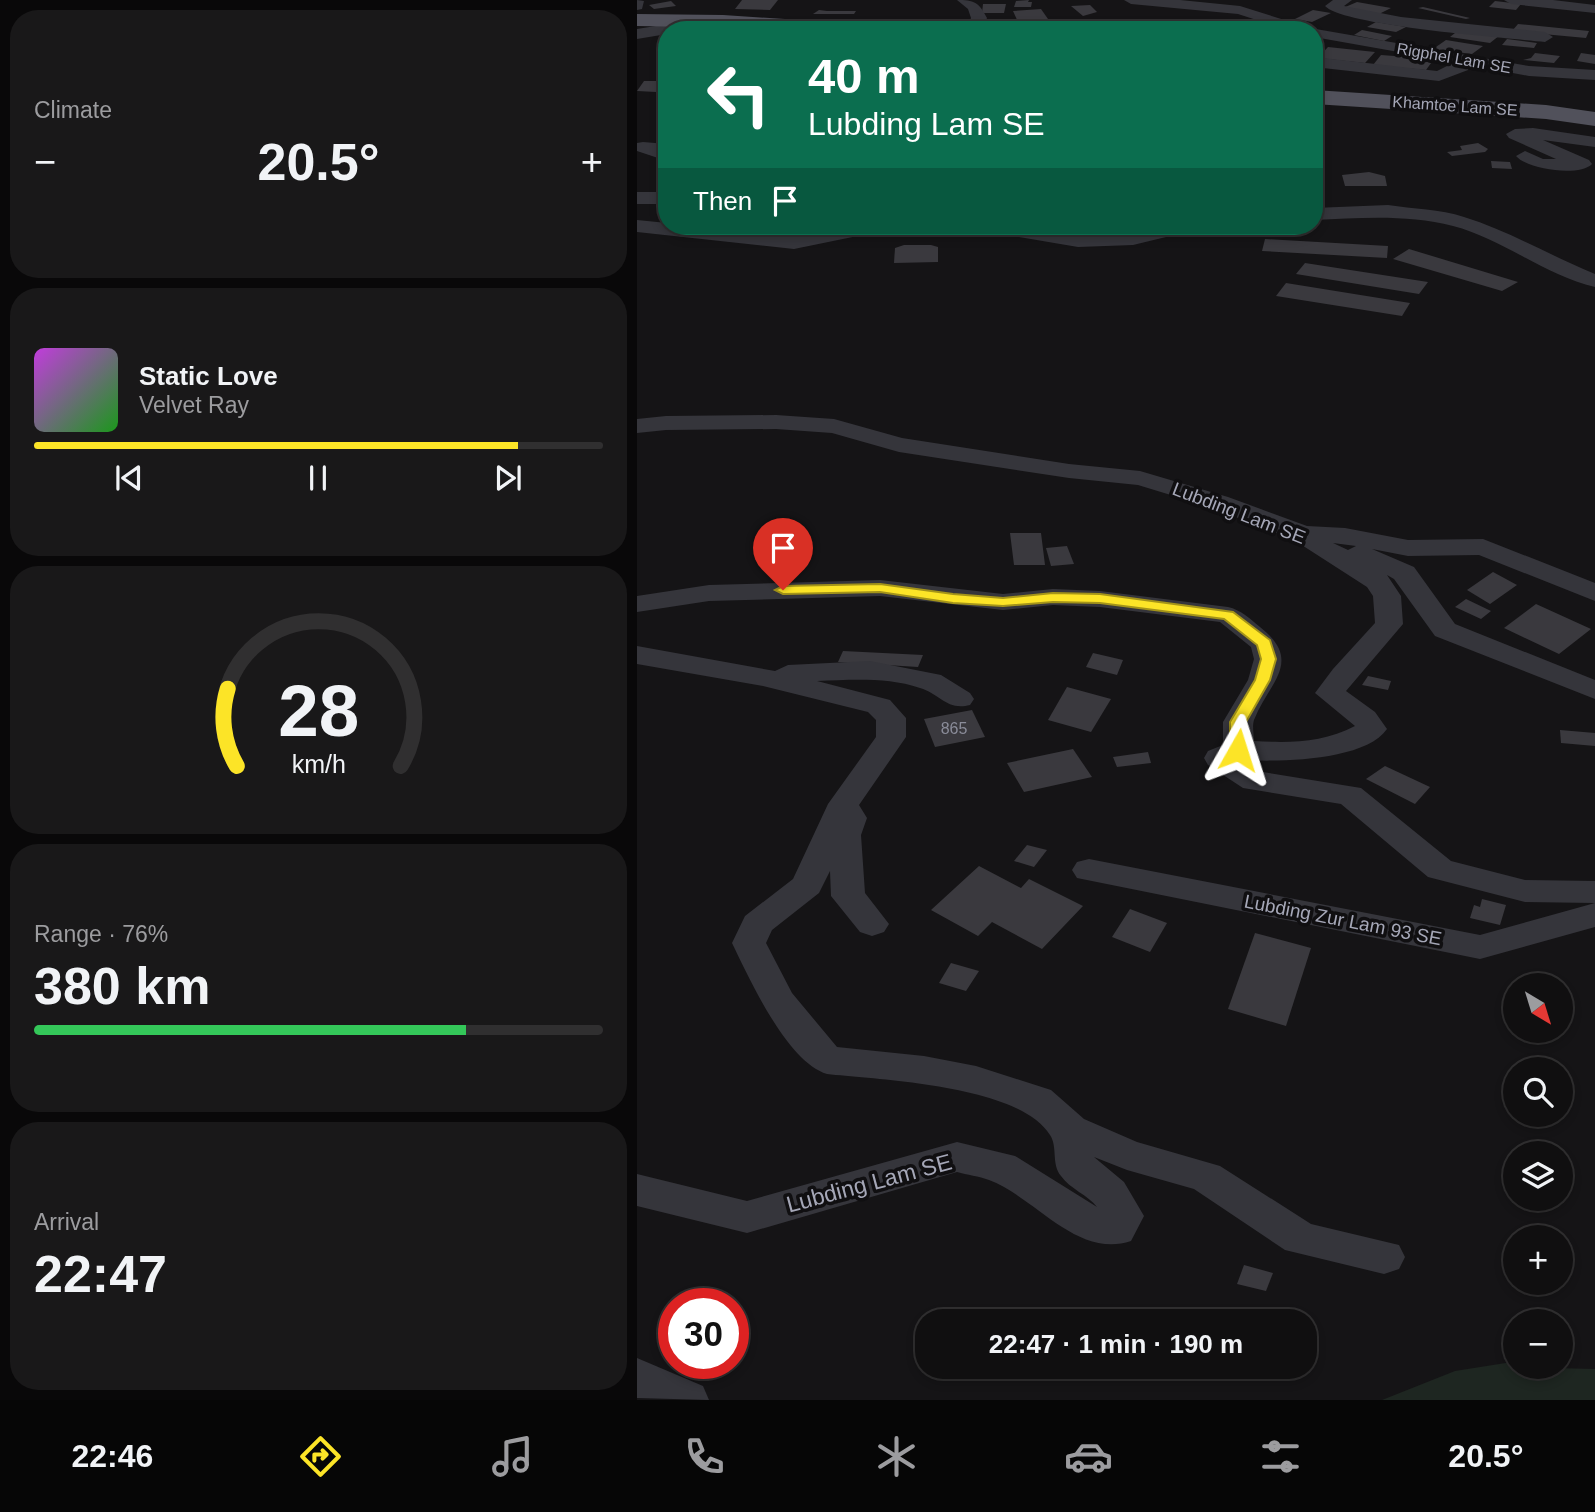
<!DOCTYPE html>
<meta charset="utf-8">
<style>
body{margin:0;font-family:Helvetica,sans-serif;background:#191819;color:#f1f3f6;height:100vh;display:flex;flex-direction:column;font-size:26px;white-space:nowrap}
*{box-sizing:border-box;margin:0}
p{font-size:23px;color:#9c9c9f}
.icon{flex:none;width:38px;height:38px;fill:none;stroke:currentColor;stroke-width:2;stroke-linecap:round;stroke-linejoin:round}
.map{position:relative;flex:1;overflow:hidden}
.details{display:flex;flex-direction:column;gap:10px;padding:10px;background:#090809;width:637px}
.details>*{flex:none}
.banner{position:absolute;left:21px;top:21px;width:665px;height:214px;border-radius:28px;box-shadow:0 4px 10px #0003,0 0 0 2px #302f30;background:#0b6e4f;color:#fff;overflow:hidden}
.needle{width:46px;rotate:142deg}
.tools{position:absolute;left:866px;top:973px;display:grid;gap:14px}
.tools a{display:grid;place-items:center;width:70px;height:70px;border-radius:50%;background:#100f10;box-shadow:0 4px 10px #0003,0 0 0 2px #302f30;font-size:35px}
.speed{position:absolute;left:21px;top:1288px;display:flex;gap:14px;font-size:35px;font-weight:700;text-align:center}
.speed>*{display:grid;place-content:center;width:91px;height:91px;border-radius:50%;background:#100f10;box-shadow:0 4px 10px #0003,0 0 0 2px #302f30;line-height:1}
.speed .limit{border:10px solid #d22;background:#fff;color:#111}
.pin{position:absolute;display:grid;place-items:center;width:60px;height:60px;color:#fff;margin:-72px -30px;border-radius:50% 50% 50% 0;rotate:-45deg;box-shadow:0 0 7px #0007}
.pin .icon{rotate:45deg}
.me{position:absolute;width:77px;margin:-38px;rotate:6deg;stroke-linejoin:round;filter:drop-shadow(0 0 5px #0008)}
.turn{display:flex;align-items:center;gap:24px;height:147px;padding:0 35px;font-size:32px}
.turn .icon{width:91px;height:91px;stroke-width:2.5}
.turn b{display:block;font-size:49px;line-height:60px}
.then{display:flex;align-items:center;height:66px;padding:0 35px;background:#0003;gap:14px;font-size:26px}
.big{font-size:52px;font-weight:600;line-height:1.1}
.details .widget{flex:1;display:flex;flex-direction:column;justify-content:center;gap:10px;min-width:0;padding:0 24px;border-radius:28px;background:#191819}
.details .dial{align-items:center;gap:0}
.dial svg{height:182px;overflow:visible;fill:none;stroke:#302f30;stroke-width:7;stroke-linecap:round;text-anchor:middle}
.dial text{fill:#f1f3f6;stroke:none}
.song{display:flex;align-items:center;gap:21px}
.cover{width:84px;height:84px;border-radius:10px;background:linear-gradient(135deg,hsl(290 70% 55%),hsl(120 70% 35%))}
.played{height:7px;border-radius:4px;background:linear-gradient(90deg,#fce427 85%,#302f30 85%)}
.keys{display:flex;justify-content:space-around;direction:ltr}
.heat{display:flex;justify-content:space-between;align-items:center;font-size:38px;direction:ltr}
.charge{height:10px;border-radius:5px;background:linear-gradient(90deg,#34c759 76%,#302f30 0)}
.trip{position:absolute;left:278px;top:1309px;width:402px;height:70px;border-radius:28px;background:#100f10;box-shadow:0 4px 10px #0003,0 0 0 2px #302f30;font-weight:600;line-height:70px;text-align:center}
.dock{display:flex;height:112px;justify-content:space-around;align-items:center;background:#060606;color:#9c9c9f}
.dock .icon{width:49px;height:49px}
.dock .on{color:#fce427}
.dock b{font-size:32px;color:#f1f3f6}
main{display:flex;flex:1;min-height:0}
.map>svg:first-child{display:block}
.green{fill:#1e2621}
.building{fill:#3a393e}
.lines{fill:none;stroke-linecap:round;stroke-linejoin:round}
.minor{fill:#35353b;fill-rule:evenodd}
.primary{fill:#51515b;fill-rule:evenodd}
.route{fill:#fce427;stroke:#a49419;stroke-width:2}
.labels{text-anchor:middle;dominant-baseline:central;stroke-width:7;stroke-linejoin:round;paint-order:stroke}
.far-street-label{font-size:16px;fill:#a5a7b7;stroke:#100f11}
.number-label{font-size:16px;fill:#8a8c99}
.street-label{font-size:19px;fill:#a5a7b7;stroke:#100f11}
.near-street-label{font-size:23px;fill:#a5a7b7;stroke:#100f11}
</style>
<main>
<section class="details">
<div class="widget"><p>Climate</p>
<div class="heat"><a>−</a><b class="big">20.5°</b><a>+</a></div>
</div>
<div class="widget">
<div class="song"><i class="cover"></i><div><b>Static Love</b><p>Velvet Ray</p></div></div>
<div class="played"></div>
<div class="keys"><svg class="icon" aria-label="previous" viewBox="0 0 24 24"><path d="M18 5L8 12l10 7zM5 5v14"/></svg><svg class="icon" aria-label="pause" viewBox="0 0 24 24"><path d="M8 5v14M16 5v14"/></svg><svg class="icon" aria-label="next" viewBox="0 0 24 24"><path d="M6 5l10 7-10 7zM19 5v14"/></svg></div>
</div>
<div class="widget dial"><svg viewBox="0 0 100 80">
<path d="M14 69A42 42 0 1 1 86 69"/>
<path d="M14 69A42 42 0 0 1 10 35" stroke="#fce427"/>
<text x="50" y="56" font-size="32" font-weight="700">28</text>
<text x="50" y="72" font-size="11">km/h</text>
</svg></div>
<div class="widget"><p>Range · 76%</p><b class="big">380 km</b><div class="charge"></div></div>
<div class="widget"><p>Arrival</p><b class="big">22:47</b></div>
</section>
<div class="map">
<svg width="958" height="1400" viewBox="0 0 958 1400">
<rect width="100%" height="100%" fill="#151416"/>
<polygon class="green" points="875,1362 878,1362 878,1367 958,1369 958,1400 745,1400 818,1371"/>
<g class="building">
<polygon points="105,0 141,0 133,10 98,9"/>
<polygon points="392,0 391,2 395,2 394,7 377,7 379,1"/>
<polygon points="34,1 39,6 17,9 12,5"/>
<polygon points="858,1 884,4 879,10 852,7"/>
<polygon points="720,2 754,8 740,15 706,8"/>
<polygon points="346,4 369,4 367,13 345,13"/>
<polygon points="453,5 460,12 446,16 434,6"/>
<polygon points="786,7 833,18 829,19 781,8"/>
<polygon points="404,9 411,19 381,22 376,11"/>
<polygon points="182,10 190,11 219,11 217,14 176,14"/>
<polygon points="676,10 694,13 675,22 658,19"/>
<polygon points="739,22 769,27 759,32 730,27"/>
<polygon points="432,23 453,27 447,30 420,29"/>
<polygon points="619,24 632,30 593,30 593,28"/>
<polygon points="881,24 952,31 949,38 875,31"/>
<polygon points="823,29 863,35 853,43 813,37"/>
<polygon points="725,30 755,36 747,41 717,35"/>
<polygon points="870,39 900,43 897,48 865,45"/>
<polygon points="809,40 846,46 835,54 796,49"/>
<polygon points="691,47 738,52 728,63 681,58"/>
<polygon points="898,53 923,56 917,63 886,60 894,58"/>
<polygon points="944,53 958,55 958,64 940,61"/>
<polygon points="744,55 797,59 789,70 736,65"/>
<polygon points="7,81 30,81 30,82 19,92 0,91"/>
<polygon points="841,143 851,149 848,152 815,156 810,152 825,150 823,146"/>
<polygon points="854,161 873,162 875,169 855,168"/>
<polygon points="732,172 748,176 750,186 708,186 705,175"/>
<polygon points="628,239 751,246 750,258 625,251"/>
<polygon points="267,245 294,245 301,247 301,262 257,263 258,248"/>
<polygon points="772,249 881,282 865,291 756,259"/>
<polygon points="668,263 791,282 782,294 659,274"/>
<polygon points="649,283 773,303 765,316 639,296"/>
<polygon points="373,533 404,533 408,565 377,565"/>
<polygon points="430,546 437,564 414,566 409,548"/>
<polygon points="856,572 880,585 853,604 830,590"/>
<polygon points="829,599 854,611 844,619 818,607"/>
<polygon points="899,604 954,629 922,654 867,628"/>
<polygon points="206,651 286,655 281,667 201,662"/>
<polygon points="456,653 486,660 480,675 449,667"/>
<polygon points="731,676 754,681 751,690 725,685"/>
<polygon points="430,687 474,699 454,732 411,720"/>
<polygon points="335,710 348,737 298,747 287,719"/>
<polygon points="923,730 958,733 958,746 924,743"/>
<polygon points="436,749 455,777 387,792 370,763"/>
<polygon points="511,752 514,763 480,767 476,757"/>
<polygon points="748,766 793,787 778,804 729,779"/>
<polygon points="390,845 410,850 397,867 377,861"/>
<polygon points="342,866 384,888 392,879 446,906 405,949 355,922 341,936 294,910"/>
<polygon points="845,899 869,905 863,925 833,918 837,905 843,907"/>
<polygon points="493,909 530,923 513,952 475,937"/>
<polygon points="618,933 674,948 649,1026 591,1009"/>
<polygon points="314,963 342,971 329,991 302,983"/>
<polygon points="607,1265 636,1273 629,1291 600,1284"/>
</g>
<g class="lines">
<g class="minor">
<polygon points="0,0 7,1 5,9 0,10"/>
<path d="M320 0C337 0 342 2 350 18L345 30H329L334 18 331 9Z"/>
<polygon points="487,0 543,0 603,6 673,28 892,66 958,70 958,80 892,76 833,65 831,70 802,81 677,67 677,57 800,71 818,62 677,37 677,30 650,30 601,14 494,4"/>
<path d="M696 0H715L707 6 764 17 908 32 916 37 908 42C872 38 706 26 688 6Z"/>
<polygon points="867,0 916,0 958,5 958,13 874,4"/>
<polygon points="166,23 171,25 172,30 30,30 30,34 0,39 0,29 31,24"/>
<path d="M896 128 958 137V147L906 140 952 160 955 164C943 177 891 170 879 156L888 151 906 159H919L872 138 869 134 878 129Z"/>
<polygon points="6,142 30,144 30,161 0,151 0,143"/>
<rect x="0" y="192" width="30" height="12"/>
<path d="M751 205C776 209 803 209 827 217 872 231 914 256 958 274V287C907 275 866 239 816 226 770 214 723 218 677 220V208Z"/>
<polygon points="0,220 30,223 30,226 157,237 212,226 250,226 240,232 157,249 0,232"/>
<polygon points="342,226 386,226 441,235 496,233 527,226 561,226 558,230 496,245 441,247 352,232"/>
<path d="M139 415 197 419 265 438 432 464 503 471 591 497 670 526 708 528 771 540 846 539 958 583V601L842 555 771 556 735 549 777 567 818 624 958 680V699L798 636 757 579 750 575 764 596 766 624 709 691 738 712 750 729C728 761 642 762 606 760L626 772 724 788 814 861 888 880 958 881V903L888 902 791 877 704 804 606 788 571 765 567 758 571 751 586 745V722L611 680 617 659 614 647 583 622 463 607 416 605 366 610 243 596 72 601 0 612V596L72 585 243 580 366 594 416 589 463 591 591 607C604 610 612 618 623 627 667 662 632 682 617 720 615 726 617 735 617 741 652 743 686 743 718 726L678 693 696 669 738 623 736 596 730 587 657 540 573 507 501 485 432 478 262 452 195 433 139 429 29 430 0 433V419L29 416ZM696 543 719 546 711 550Z"/>
<path d="M0 646 138 671 151 665 233 661 304 675 333 693 337 699 333 705C310 711 303 694 283 688 250 677 214 680 180 681L253 700 269 718V737L222 805 230 818 224 835 228 893 252 924 247 932 235 936 223 932 194 896 193 871 182 893 135 930 129 943 155 993 200 1047 287 1056 339 1066 414 1090 447 1119 500 1142 583 1166 674 1224 762 1245 768 1257 762 1269 747 1274 648 1250 557 1189 490 1170 457 1157 487 1182 507 1216 494 1241C440 1259 398 1197 352 1180 342 1176 330 1175 320 1172L110 1233 0 1206V1174L110 1201 320 1142 378 1156 460 1207C451 1195 433 1189 424 1176 414 1164 421 1147 413 1135 382 1085 245 1080 190 1074 150 1062 113 980 95 943L108 916 156 879 191 804 239 737V720L231 712 126 686 0 664Z"/>
<polygon points="452,859 843,935 958,903 958,927 843,959 440,878 435,870 440,862"/>
<polygon points="0,1358 66,1386 72,1400 0,1398"/>
</g>
<g class="primary">
<polygon points="0,14 86,15 224,24 234,30 0,26"/>
<polygon points="677,90 909,105 958,112 958,126 909,119 677,104"/>
</g>
</g>
<polygon class="route" points="243,584 316,594 366,598 416,593 463,594 596,612 633,640 639,659 633,680 609,722 610,750 601,755 593,750 593,722 618,680 624,659 620,645 587,619 463,603 416,602 366,606 316,603 243,592 146,594 138,590 146,586"/>
<g class="labels">
<g class="far-street-label">
<text transform="translate(817 58) rotate(10)">Rigphel Lam SE</text>
<text transform="translate(818 106) rotate(4)">Khamtoe Lam SE</text>
</g>
<g class="number-label">
<text x="317" y="728">865</text>
</g>
<g class="street-label">
<text transform="translate(602 513) rotate(21)">Lubding Lam SE</text>
<text transform="translate(706 920) rotate(11)">Lubding Zur Lam 93 SE</text>
</g>
<g class="near-street-label">
<text transform="translate(232 1183) rotate(-15)">Lubding Lam SE</text>
</g>
</g>
</svg>
<div class="tools">
<a><svg class="needle" viewBox="-14 -14 28 28"><path d="M0-13l5 13h-10z" fill="#e53935"/><path d="M0 13l5-13h-10z" fill="#9c9c9f"/></svg></a>
<a><svg class="icon" aria-label="search" viewBox="0 0 24 24"><circle cx="10" cy="10" r="6"/><path d="M15 15l6 6"/></svg></a>
<a><svg class="icon" aria-label="layers" viewBox="0 0 24 24"><path d="M12 4l9 5-9 5-9-5zM3 14l9 5 9-5"/></svg></a>
<a>+</a>
<a>−</a>
</div>
<div class="speed"><div class="limit">30</div></div>
<div class="pin" style="left:146px;top:590px;background:#d93025"><svg class="icon" aria-label="arrive" viewBox="0 0 24 24"><path d="M6 21V4h12l-3 4 3 4H6"/></svg></div>
<svg class="me" style="left:601px;top:750px" viewBox="-20 -20 40 40"><path d="M0-17L14 15 0 8-14 15z" fill="#fce427" stroke="#fff" stroke-width="4"/></svg>
<div class="trip">22:47 · 1 min · 190 m</div>
<div class="banner">
<div class="turn"><svg class="icon" aria-label="left" viewBox="0 0 24 24"><path d="M17 20v-9H6M10 6l-5 5 5 5"/></svg><div><b>40 m</b>Lubding Lam SE</div></div>
<div class="then">Then<svg class="icon" aria-label="arrive" viewBox="0 0 24 24"><path d="M6 21V4h12l-3 4 3 4H6"/></svg></div>
</div>
</div>
</main>
<nav class="dock">
<b>22:46</b>
<svg class="icon on" aria-label="directions" viewBox="0 0 24 24"><path d="M12 3l9 9-9 9-9-9zM9 14v-3h6M13 9l2 2-2 2"/></svg>
<svg class="icon" aria-label="music" viewBox="0 0 24 24"><path d="M9 18V5l10-2v13"/><circle cx="6" cy="18" r="3"/><circle cx="16" cy="16" r="3"/></svg>
<svg class="icon" aria-label="phone" viewBox="0 0 24 24"><path d="M5 4h4l2 5-3 2q2 4 5 5l2-3 5 2v4C11 20 4 13 5 4z"/></svg>
<svg class="icon" aria-label="climate" viewBox="0 0 24 24"><path d="M12 3v18M4 7l16 10M4 17L20 7"/></svg>
<svg class="icon" aria-label="car" viewBox="0 0 24 24"><path d="M5 17H2v-5l4-1 3-4h7l3 4 3 1v5h-3M9 17h6M6 11h13"/><circle cx="7" cy="17" r="2"/><circle cx="17" cy="17" r="2"/></svg>
<svg class="icon" aria-label="filters" viewBox="0 0 24 24"><path d="M4 7h16M4 17h16"/><circle cx="9" cy="7" r="2"/><circle cx="15" cy="17" r="2"/></svg>
<b>20.5°</b>
</nav>
